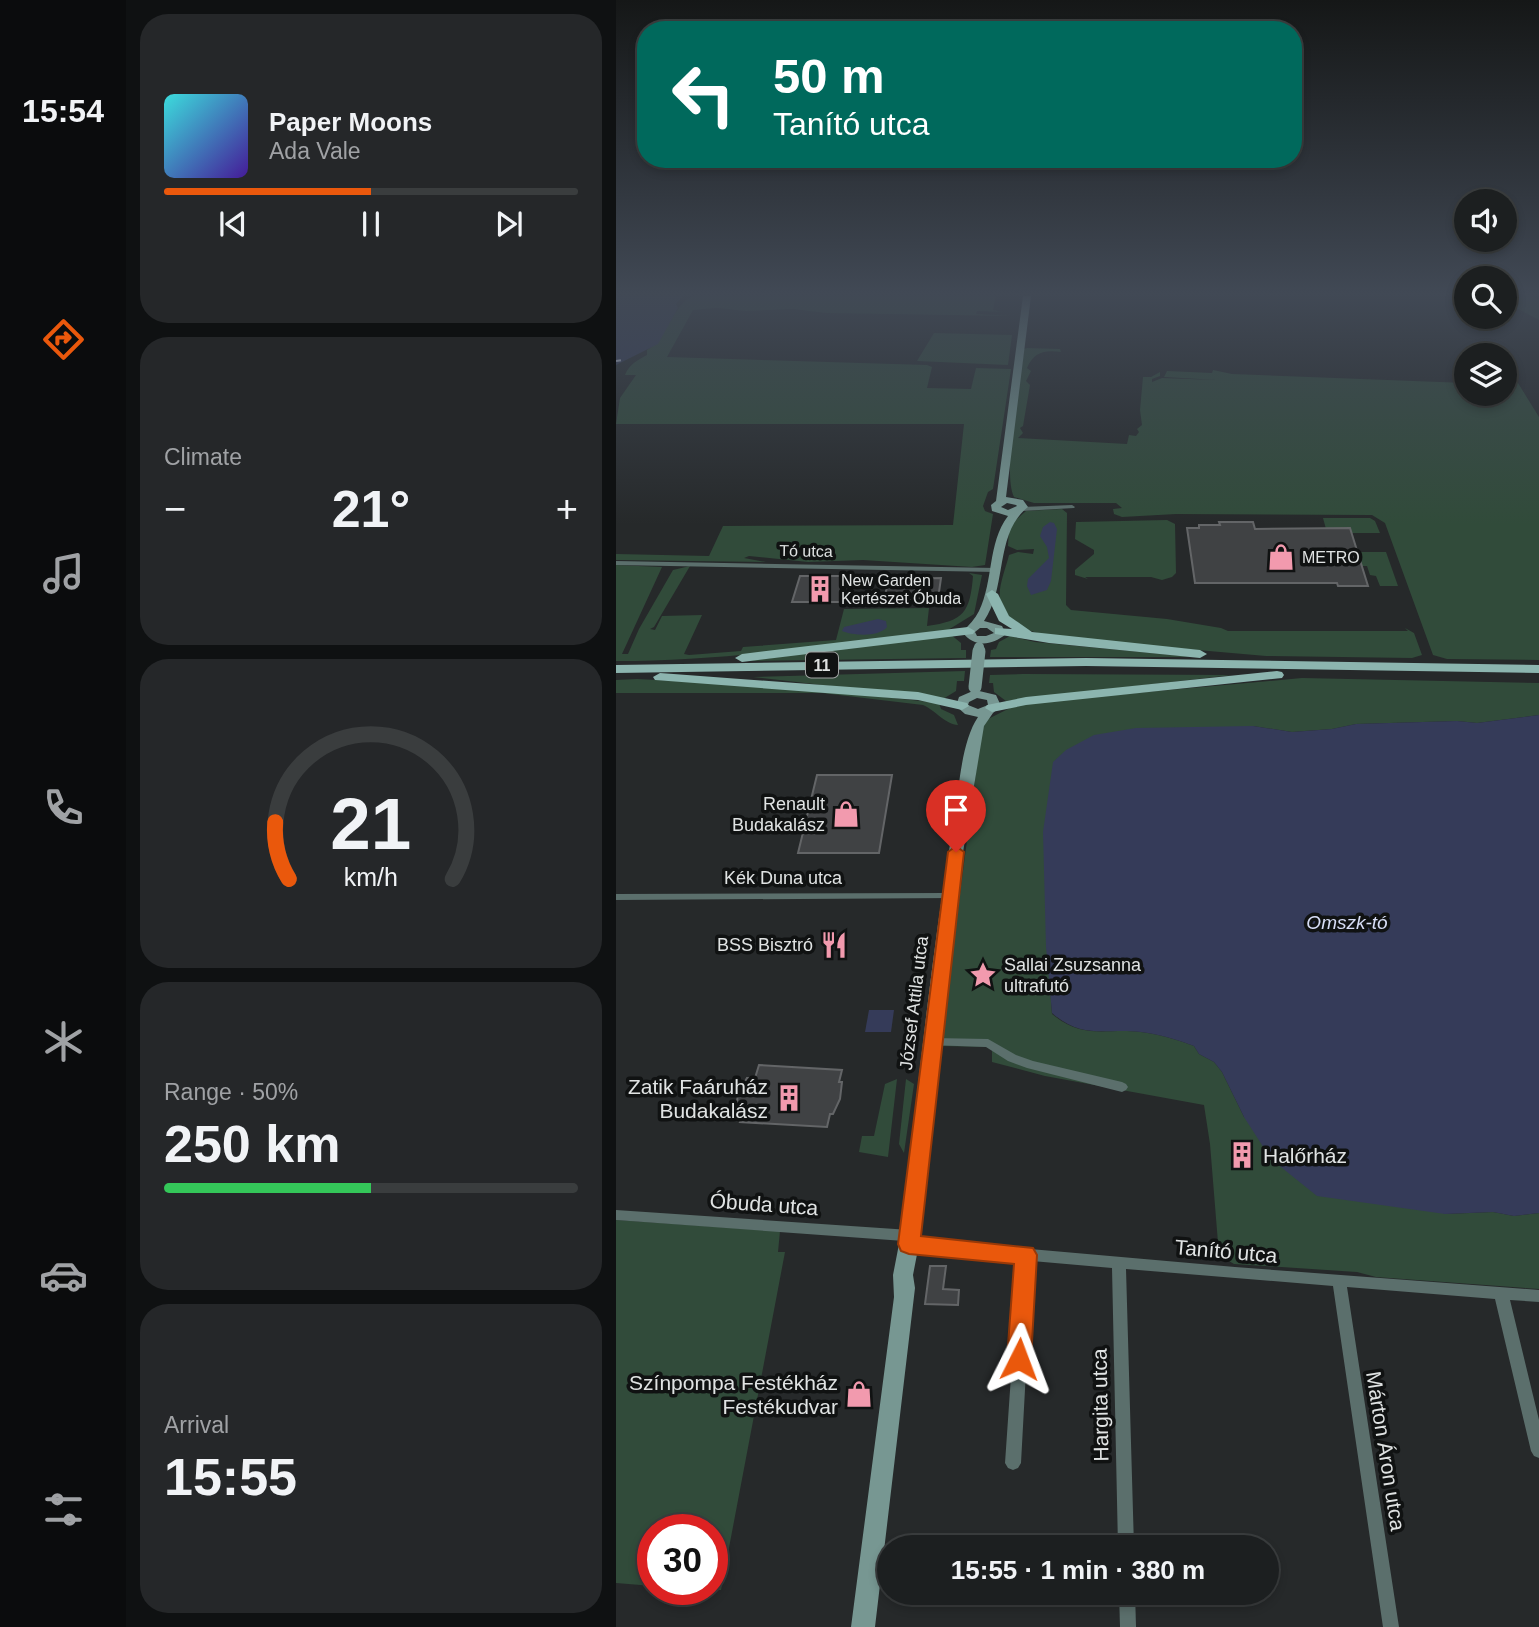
<!DOCTYPE html>
<meta charset="utf-8">
<style>
body{margin:0;font-family:Helvetica,sans-serif;background:#252729;color:#f1f3f6;height:100vh;display:flex;flex-direction:column;font-size:26px;white-space:nowrap}
*{box-sizing:border-box;margin:0}
p{font-size:23px;color:#a0a2a5}
.icon{flex:none;width:38px;height:38px;fill:none;stroke:currentColor;stroke-width:2;stroke-linecap:round;stroke-linejoin:round}
.map{position:relative;flex:1;overflow:hidden}
.drawer{display:flex;flex-direction:column;gap:14px;padding:14px;background:#0f1112;width:490px}
.drawer>*{flex:none}
.banner{position:absolute;left:21px;top:21px;width:665px;height:147px;border-radius:28px;box-shadow:0 4px 10px #0003,0 0 0 2px #3a3d3e;background:#00695c;color:#fff;overflow:hidden}
.buttons{position:absolute;left:838px;top:189px;display:grid;gap:14px}
.buttons a{display:grid;place-items:center;width:63px;height:63px;border-radius:50%;background:#1c1f20;box-shadow:0 4px 10px #0003,0 0 0 2px #3a3d3e;font-size:35px}
.speed{position:absolute;left:21px;top:1514px;display:flex;gap:14px;font-size:35px;font-weight:700;text-align:center}
.speed>*{display:grid;place-content:center;width:91px;height:91px;border-radius:50%;background:#1c1f20;box-shadow:0 4px 10px #0003,0 0 0 2px #3a3d3e;line-height:1}
.speed .limit{border:10px solid #d22;background:#fff;color:#111}
.pin{position:absolute;display:grid;place-items:center;width:60px;height:60px;color:#fff;margin:-72px -30px;border-radius:50% 50% 50% 0;rotate:-45deg;box-shadow:0 0 7px #0007}
.pin .icon{rotate:45deg}
.me{position:absolute;width:77px;margin:-38px;rotate:3deg;stroke-linejoin:round;filter:drop-shadow(0 0 5px #0008)}
.turn{display:flex;align-items:center;gap:24px;height:147px;padding:0 21px;font-size:32px}
.turn .icon{width:91px;height:91px;stroke-width:2.5}
.turn b{display:block;font-size:49px;line-height:60px}
.big{font-size:52px;font-weight:600;line-height:1.1}
.drawer .card{flex:1;display:flex;flex-direction:column;justify-content:center;gap:10px;min-width:0;padding:0 24px;border-radius:28px;background:#252729}
.drawer .dial{align-items:center;gap:0}
.dial svg{height:182px;overflow:visible;fill:none;stroke:#3a3d3e;stroke-width:7;stroke-linecap:round;text-anchor:middle}
.dial text{fill:#f1f3f6;stroke:none}
.song{display:flex;align-items:center;gap:21px}
.cover{width:84px;height:84px;border-radius:10px;background:linear-gradient(135deg,hsl(180 70% 55%),hsl(260 70% 35%))}
.played{height:7px;border-radius:4px;background:linear-gradient(90deg,#ea580c 50%,#3a3d3e 50%)}
.keys{display:flex;justify-content:space-around;direction:ltr}
.heat{display:flex;justify-content:space-between;align-items:center;font-size:38px;direction:ltr}
.charge{height:10px;border-radius:5px;background:linear-gradient(90deg,#34c759 50%,#3a3d3e 0)}
.trip{position:absolute;left:261px;top:1535px;width:402px;height:70px;border-radius:35px;background:#1c1f20;box-shadow:0 4px 10px #0003,0 0 0 2px #3a3d3e;font-weight:600;line-height:70px;text-align:center}
main{display:flex;flex:1;min-height:0}
.tabs{display:flex;flex-direction:column;width:126px;justify-content:space-around;align-items:center;background:#0b0c0d;color:#a0a2a5}
.tabs .icon{width:49px;height:49px}
.tabs .active{color:#ea580c}
.tabs b{font-size:32px;color:#f1f3f6}
.map>svg:first-child{display:block}
.green{fill:#314b3a}
.water{fill:#353b59}
.lines{fill:none;stroke-linecap:round;stroke-linejoin:round}
.ferry{stroke:#d8def6;stroke-width:2;stroke-dasharray:5 4.5;stroke-linecap:butt}
.building{fill:#404244;stroke:#636567;stroke-width:2}
.street{fill:#5b6f6c;fill-rule:evenodd}
.secondary{fill:#779792;fill-rule:evenodd}
.primary{fill:#8cb5af;fill-rule:evenodd}
.secondary-bridge-far1{stroke:#779792;stroke-width:10}
.secondary-bridge{stroke:#779792;stroke-width:13}
.route{fill:#ea580c;stroke:#983908;stroke-width:2}
.labels{text-anchor:middle;dominant-baseline:central;stroke-width:7;stroke-linejoin:round;paint-order:stroke}
.far-street-label{font-size:16px;fill:#e0e3e3;stroke:#101212}
.far-poi-label{font-size:16px;fill:#e0e3e3;stroke:#101212;text-anchor:start}
.shield{fill:#101212;stroke:#a2a4a4;stroke-width:2}
.shield-label{font-size:16px;font-weight:bold;fill:#e0e3e3}
.poi-label{font-size:18px;fill:#e0e3e3;stroke:#101212;text-anchor:end}
.street-label{font-size:18px;fill:#e0e3e3;stroke:#101212}
.water-label{font-size:19px;font-style:italic;fill:#d8def6;stroke:#101212}
.near-poi-label{font-size:21px;fill:#e0e3e3;stroke:#101212;text-anchor:end}
.near-street-label{font-size:21px;fill:#e0e3e3;stroke:#101212}
</style>
<main>
<nav class="tabs">
<b>15:54</b>
<svg class="icon active" aria-label="directions" viewBox="0 0 24 24"><path d="M12 3l9 9-9 9-9-9zM9 14v-3h6M13 9l2 2-2 2"/></svg>
<svg class="icon" aria-label="music" viewBox="0 0 24 24"><path d="M9 18V5l10-2v13"/><circle cx="6" cy="18" r="3"/><circle cx="16" cy="16" r="3"/></svg>
<svg class="icon" aria-label="phone" viewBox="0 0 24 24"><path d="M5 4h4l2 5-3 2q2 4 5 5l2-3 5 2v4C11 20 4 13 5 4z"/></svg>
<svg class="icon" aria-label="climate" viewBox="0 0 24 24"><path d="M12 3v18M4 7l16 10M4 17L20 7"/></svg>
<svg class="icon" aria-label="car" viewBox="0 0 24 24"><path d="M5 17H2v-5l4-1 3-4h7l3 4 3 1v5h-3M9 17h6M6 11h13"/><circle cx="7" cy="17" r="2"/><circle cx="17" cy="17" r="2"/></svg>
<svg class="icon" aria-label="filters" viewBox="0 0 24 24"><path d="M4 7h16M4 17h16"/><circle cx="9" cy="7" r="2"/><circle cx="15" cy="17" r="2"/></svg>
</nav>
<section class="drawer">
<div class="card">
<div class="song"><i class="cover"></i><div><b>Paper Moons</b><p>Ada Vale</p></div></div>
<div class="played"></div>
<div class="keys"><svg class="icon" aria-label="previous" viewBox="0 0 24 24"><path d="M18 5L8 12l10 7zM5 5v14"/></svg><svg class="icon" aria-label="pause" viewBox="0 0 24 24"><path d="M8 5v14M16 5v14"/></svg><svg class="icon" aria-label="next" viewBox="0 0 24 24"><path d="M6 5l10 7-10 7zM19 5v14"/></svg></div>
</div>
<div class="card"><p>Climate</p>
<div class="heat"><a>−</a><b class="big">21°</b><a>+</a></div>
</div>
<div class="card dial"><svg viewBox="0 0 100 80">
<path d="M14 69A42 42 0 1 1 86 69"/>
<path d="M14 69A42 42 0 0 1 8 44" stroke="#ea580c"/>
<text x="50" y="56" font-size="32" font-weight="700">21</text>
<text x="50" y="72" font-size="11">km/h</text>
</svg></div>
<div class="card"><p>Range · 50%</p><b class="big">250 km</b><div class="charge"></div></div>
<div class="card"><p>Arrival</p><b class="big">15:55</b></div>
</section>
<div class="map">
<svg width="923" height="1627" viewBox="0 0 923 1627">
<rect width="100%" height="100%" fill="#26292a"/>
<g class="green">
<path d="M77 296H380L377 310 386 312 361 311 360 314 396 316 210 313 177 309 130 311 101 308 77 310 51 357 311 365 316 367 311 388 355 389 360 368 395 369 377 489 372 492 367 506 369 511 377 514 369 565 356 567 247 560 192 562 133 556 128 558 150 562 0 560V554L93 556 107 526 337 525 348 424H0L4 398 20 375H9C13 364 22 360 31 355V350C53 338 54 307 77 296Z"/>
<polygon points="889,296 916,296 923,300 923,320 889,302"/>
<polygon points="318,333 396,335 392,365 301,361"/>
<path d="M411 348 444 349 445 352C428 350 418 352 411 368L415 371 410 381 414 385 407 426 404 428 407 433 402 438 511 444 513 435 520 436 523 432 521 429 526 425 524 410 527 377H535L544 372V376L536 379V382L546 378 601 380 548 377 551 371 596 373 597 370 616 374 850 383V394H889V362L923 417V660L831 659 817 655 769 523 756 515 560 514 506 517 498 514 497 509 506 508 500 503H418L398 497C386 472 404 380 408 349Z"/>
<path d="M446 509 451 513 450 605 455 610 551 619 605 628 612 631H792L789 628 798 633 806 655 796 658 650 656 444 638C421 633 387 628 384 599 382 586 390 568 393 555L402 552 417 554 418 549 401 550 392 546 393 526 410 511Z"/>
<polygon points="707,518 754,518 759,521 764,533 735,533 710,529"/>
<polygon points="551,520 559,524 560,573 556,577 546,580 535,577 469,577 472,579 459,575 459,570 478,554 478,550 459,539 460,522"/>
<polygon points="741,552 770,552 782,586 764,586 760,576 754,575 751,566 745,566"/>
<path d="M0 565 46 567 6 654H12L23 629 57 570 74 566 38 627 34 629 39 630 46 616 86 615 68 654 73 655 125 651 127 647 220 640 228 609 313 608 311 626C348 621 354 612 357 576L353 573 366 575 358 614 332 630C222 644 111 661 0 661Z"/>
<polygon points="334,634 345,643 345,650 350,650 350,658 132,661"/>
<polygon points="394,636 419,642 577,657 374,657 375,650 380,649 383,642"/>
<polygon points="349,671 348,681 341,681 340,691 327,699 137,677"/>
<polygon points="407,674 616,675 390,701 378,692 377,683 373,683 374,675"/>
<path d="M686 678 923 683V715L861 723 841 721 740 724 716 729 676 732 637 726 434 987 436 1014C467 1040 489 1028 525 1032 543 1034 562 1040 578 1046L583 1054 598 1062 606 1072 628 1117 829 1214 877 1212 898 1216 923 1213V1289L760 1277 741 1272 618 1264 603 1255 594 1144 588 1105 429 1076 376 1062V1047L324 1046 365 734 370 720 398 706 442 700Z"/>
<path d="M21 679 175 687 323 703 325 709 338 715 342 725C330 725 319 710 307 705L206 693H0V680Z"/>
<polygon points="281,1079 272,1157 243,1152 246,1136 258,1136 269,1084"/>
<polygon points="290,1079 298,1084 288,1153 283,1144"/>
<polygon points="0,1220 164,1231 162,1252 169,1252 105,1590 84,1589 96,1589 96,1530 37,1530 37,1586 0,1583"/>
</g>
<g class="water">
<polygon points="0,296 67,296 60,304 62,308 42,344 0,365"/>
<polygon points="434,522 438,523 441,529 435,581 431,590 415,595 411,586 412,579 433,558 431,547 424,536 427,527"/>
<path d="M262 619 270 621 271 627C263 637 238 636 226 631L228 627Z"/>
<path d="M923 715V1213L898 1216 877 1212 829 1214 701 1196 655 1159 628 1117 606 1072 598 1062 583 1054 578 1046C562 1040 543 1034 525 1032 488 1028 467 1040 436 1013L430 947 427 832 437 762 450 750 478 735 520 728 637 726 676 732 716 729 740 724 841 721 861 723Z"/>
<polygon points="253,1010 278,1010 275,1032 249,1032"/>
</g>
<g class="lines">
<polyline class="ferry" points="0,361 6,360"/>
</g>
<g class="building">
<polygon points="603,522 637,522 639,529 734,528 752,586 722,586 721,583 579,583 571,528 583,528 583,525 604,525"/>
<polygon points="184,576 231,576 224,602 176,602"/>
<polygon points="325,578 322,599 268,599 273,579"/>
<polygon points="201,775 276,775 263,853 182,853"/>
<polygon points="143,1065 226,1070 223,1082 226,1082 224,1099 217,1114 214,1114 211,1127 124,1122 128,1111 120,1111 122,1093 131,1078 139,1078"/>
<polygon points="314,1266 330,1266 327,1289 343,1290 342,1305 309,1304"/>
</g>
<g class="lines">
<g class="street">
<polygon points="456,505 459,507 458,508 406,511 403,509 406,507"/>
<polygon points="0,561 380,568 384,570 380,572 0,565"/>
<polygon points="334,893 339,896 338,898 0,900 0,894"/>
<polygon points="317,1038 372,1039 400,1055 417,1061 506,1082 510,1084 512,1087 510,1090 506,1092 411,1068 392,1061 370,1047 313,1045 311,1042 313,1039"/>
<polygon points="0,1210 294,1230 299,1232 301,1236 299,1239 619,1267 923,1290 923,1302 894,1300 923,1420 923,1458 918,1456 915,1451 879,1299 731,1287 783,1627 767,1627 717,1286 510,1269 518,1547 502,1547 496,1268 416,1261 405,1463 402,1468 397,1470 392,1468 389,1463 403,1260 293,1250 288,1248 286,1244 288,1241 0,1220"/>
<polygon points="503,1592 519,1592 520,1627 504,1627"/>
</g>
<g class="secondary">
<path d="M407 296H415L390 497 407 500 412 507C378 534 392 586 368 621L386 626 390 634C375 646 359 648 346 632 353 625 359 619 363 611 378 580 371 544 392 516L376 511 375 505 380 501ZM391 503 400 505 401 506 392 510 385 507ZM364 628H371L378 633 370 636H361L359 632Z"/>
<path d="M359 690 380 695 385 706 377 713 368 726 343 876 303 1244 297 1275 299 1288 259 1627H235L278 1297 277 1275 283 1244C301 1103 314 960 338 820 343 790 345 742 362 717L349 714 340 706 343 697ZM361 698 371 700 372 705 362 709 352 705 353 702Z"/>
</g>
<g class="primary">
<polygon points="376,590 382,594 393,616 416,632 584,650 591,654 584,658 433,643 379,634 379,628 396,629 383,621 370,594"/>
<polygon points="352,627 359,631 357,634 126,662 119,658 126,654"/>
<polygon points="470,658 923,665 923,673 470,666 0,673 0,665"/>
<polygon points="661,671 666,672 668,675 666,678 410,705 376,712 369,708 371,705 410,697"/>
<polygon points="44,673 302,692 351,703 353,706 346,710 302,700 39,680 37,677"/>
</g>
<polyline class="secondary-bridge-far1" points="362,653 363,647"/>
<polyline class="secondary-bridge" points="359,687 363,651"/>
</g>
<linearGradient id="sky" x2="0" y2="1"><stop stop-color="#151717"/><stop offset="0.56" stop-color="#414955"/><stop offset="1" stop-color="#414955" stop-opacity="0"/></linearGradient>
<rect width="923" height="524" fill="url(#sky)"/>
<polygon class="route" points="340,846 348,852 305,1236 417,1248 421,1255 415,1359 412,1367 403,1370 395,1367 391,1359 398,1264 293,1254 285,1251 282,1244 332,852"/>
<defs>
<symbol id="shop-bare" viewBox="-9 -9 18 18"><path d="M-5-2.5h2.3a2.7 3.5 0 0 1 5.4 0H5L5.5 6h-11ZM-1.5-2.5h3a1.5 2.3 0 0 0-3 0Z" fill="#f29aae" stroke="#101212" stroke-width="2.5" paint-order="stroke"/></symbol>
<symbol id="building-bare" viewBox="-9 -9 18 18"><path d="M-4-6H4V6H1V3H-1V6H-4ZM-2.5-4.3h1.7v1.8h-1.7ZM.8-4.3h1.7v1.8H.8ZM-2.5-1h1.7V.8h-1.7ZM.8-1h1.7V.8H.8Z" fill="#f29aae" stroke="#101212" stroke-width="2.5" paint-order="stroke"/></symbol>
<symbol id="restaurant-bare" viewBox="-9 -9 18 18"><path d="M-5-6h1v4h1v-4h1v4h1v-4h1v5L-1.5 .5V6h-2V.5L-5-1ZM5-6V6H3V1.5H1.5Q1.5-4 5-6Z" fill="#f29aae" stroke="#101212" stroke-width="2.5" paint-order="stroke"/></symbol>
<symbol id="sight-bare" viewBox="-9 -9 18 18"><path d="M0-6L1.8-2.2L6-1.7L2.9 1.2L3.7 5.4L0 3.3L-3.7 5.4L-2.9 1.2L-6-1.7L-1.8-2.2Z" fill="#f29aae" stroke="#101212" stroke-width="2.5" paint-order="stroke"/></symbol>
</defs>
<g fill-rule="evenodd">
<use href="#shop-bare" x="646" y="538" width="38" height="38"/>
<use href="#building-bare" x="185" y="570" width="38" height="38"/>
<use href="#shop-bare" x="211" y="795" width="38" height="38"/>
<use href="#restaurant-bare" x="199" y="926" width="38" height="38"/>
<use href="#sight-bare" x="348" y="956" width="38" height="38"/>
<use href="#building-bare" x="154" y="1079" width="38" height="38"/>
<use href="#building-bare" x="607" y="1136" width="38" height="38"/>
<use href="#shop-bare" x="224" y="1375" width="38" height="38"/>
</g>
<g class="labels">
<g class="far-street-label">
<text transform="translate(190 551) rotate(1)">Tó utca</text>
</g>
<g class="far-poi-label">
<text x="686" y="557">METRO</text>
<text x="225" y="580">New Garden<tspan x="225" dy="18">Kertészet Óbuda</tspan></text>
</g>
<rect class="shield" x="190" y="652.5" width="32" height="25" rx="5"/>
<g class="shield-label">
<text x="206" y="665">11</text>
</g>
<g class="poi-label">
<text x="209" y="804">Renault<tspan x="209" dy="21">Budakalász</tspan></text>
<text x="197" y="945">BSS Bisztró</text>
<text x="388" y="965" text-anchor="start">Sallai Zsuzsanna<tspan x="388" dy="21">ultrafutó</tspan></text>
</g>
<g class="street-label">
<text x="167" y="878">Kék Duna utca</text>
<text transform="translate(298 1003) rotate(-83)">József Attila utca</text>
</g>
<g class="water-label">
<text x="731" y="922">Omszk-tó</text>
</g>
<g class="near-poi-label">
<text x="152" y="1086">Zatik Faáruház<tspan x="152" dy="24">Budakalász</tspan></text>
<text x="647" y="1155" text-anchor="start">Halőrház</text>
<text x="222" y="1382">Színpompa Festékház<tspan x="222" dy="24">Festékudvar</tspan></text>
</g>
<g class="near-street-label">
<text transform="translate(148 1204) rotate(4)">Óbuda utca</text>
<text transform="translate(610 1251) rotate(5)">Tanító utca</text>
<text transform="translate(484 1405) rotate(-91)">Hargita utca</text>
<text transform="translate(770 1451) rotate(81)">Márton Áron utca</text>
</g>
</g>
</svg>
<div class="buttons">
<a><svg class="icon" aria-label="sound" viewBox="0 0 24 24"><path d="M4 9h4l5-4v14l-5-4H4zM17 9q2 3 0 6"/></svg></a>
<a><svg class="icon" aria-label="search" viewBox="0 0 24 24"><circle cx="10" cy="10" r="6"/><path d="M15 15l6 6"/></svg></a>
<a><svg class="icon" aria-label="layers" viewBox="0 0 24 24"><path d="M12 4l9 5-9 5-9-5zM3 14l9 5 9-5"/></svg></a>
</div>
<div class="speed"><div class="limit">30</div></div>
<div class="pin" style="left:340px;top:852px;background:#d93025"><svg class="icon" aria-label="arrive" viewBox="0 0 24 24"><path d="M6 21V4h12l-3 4 3 4H6"/></svg></div>
<svg class="me" style="left:403px;top:1359px" viewBox="-20 -20 40 40"><path d="M0-17L14 15 0 8-14 15z" fill="#ea580c" stroke="#fff" stroke-width="4"/></svg>
<div class="trip">15:55 · 1 min · 380 m</div>
<div class="banner">
<div class="turn"><svg class="icon" aria-label="left" viewBox="0 0 24 24"><path d="M17 20v-9H6M10 6l-5 5 5 5"/></svg><div><b>50 m</b>Tanító utca</div></div>
</div>
</div>
</main>
